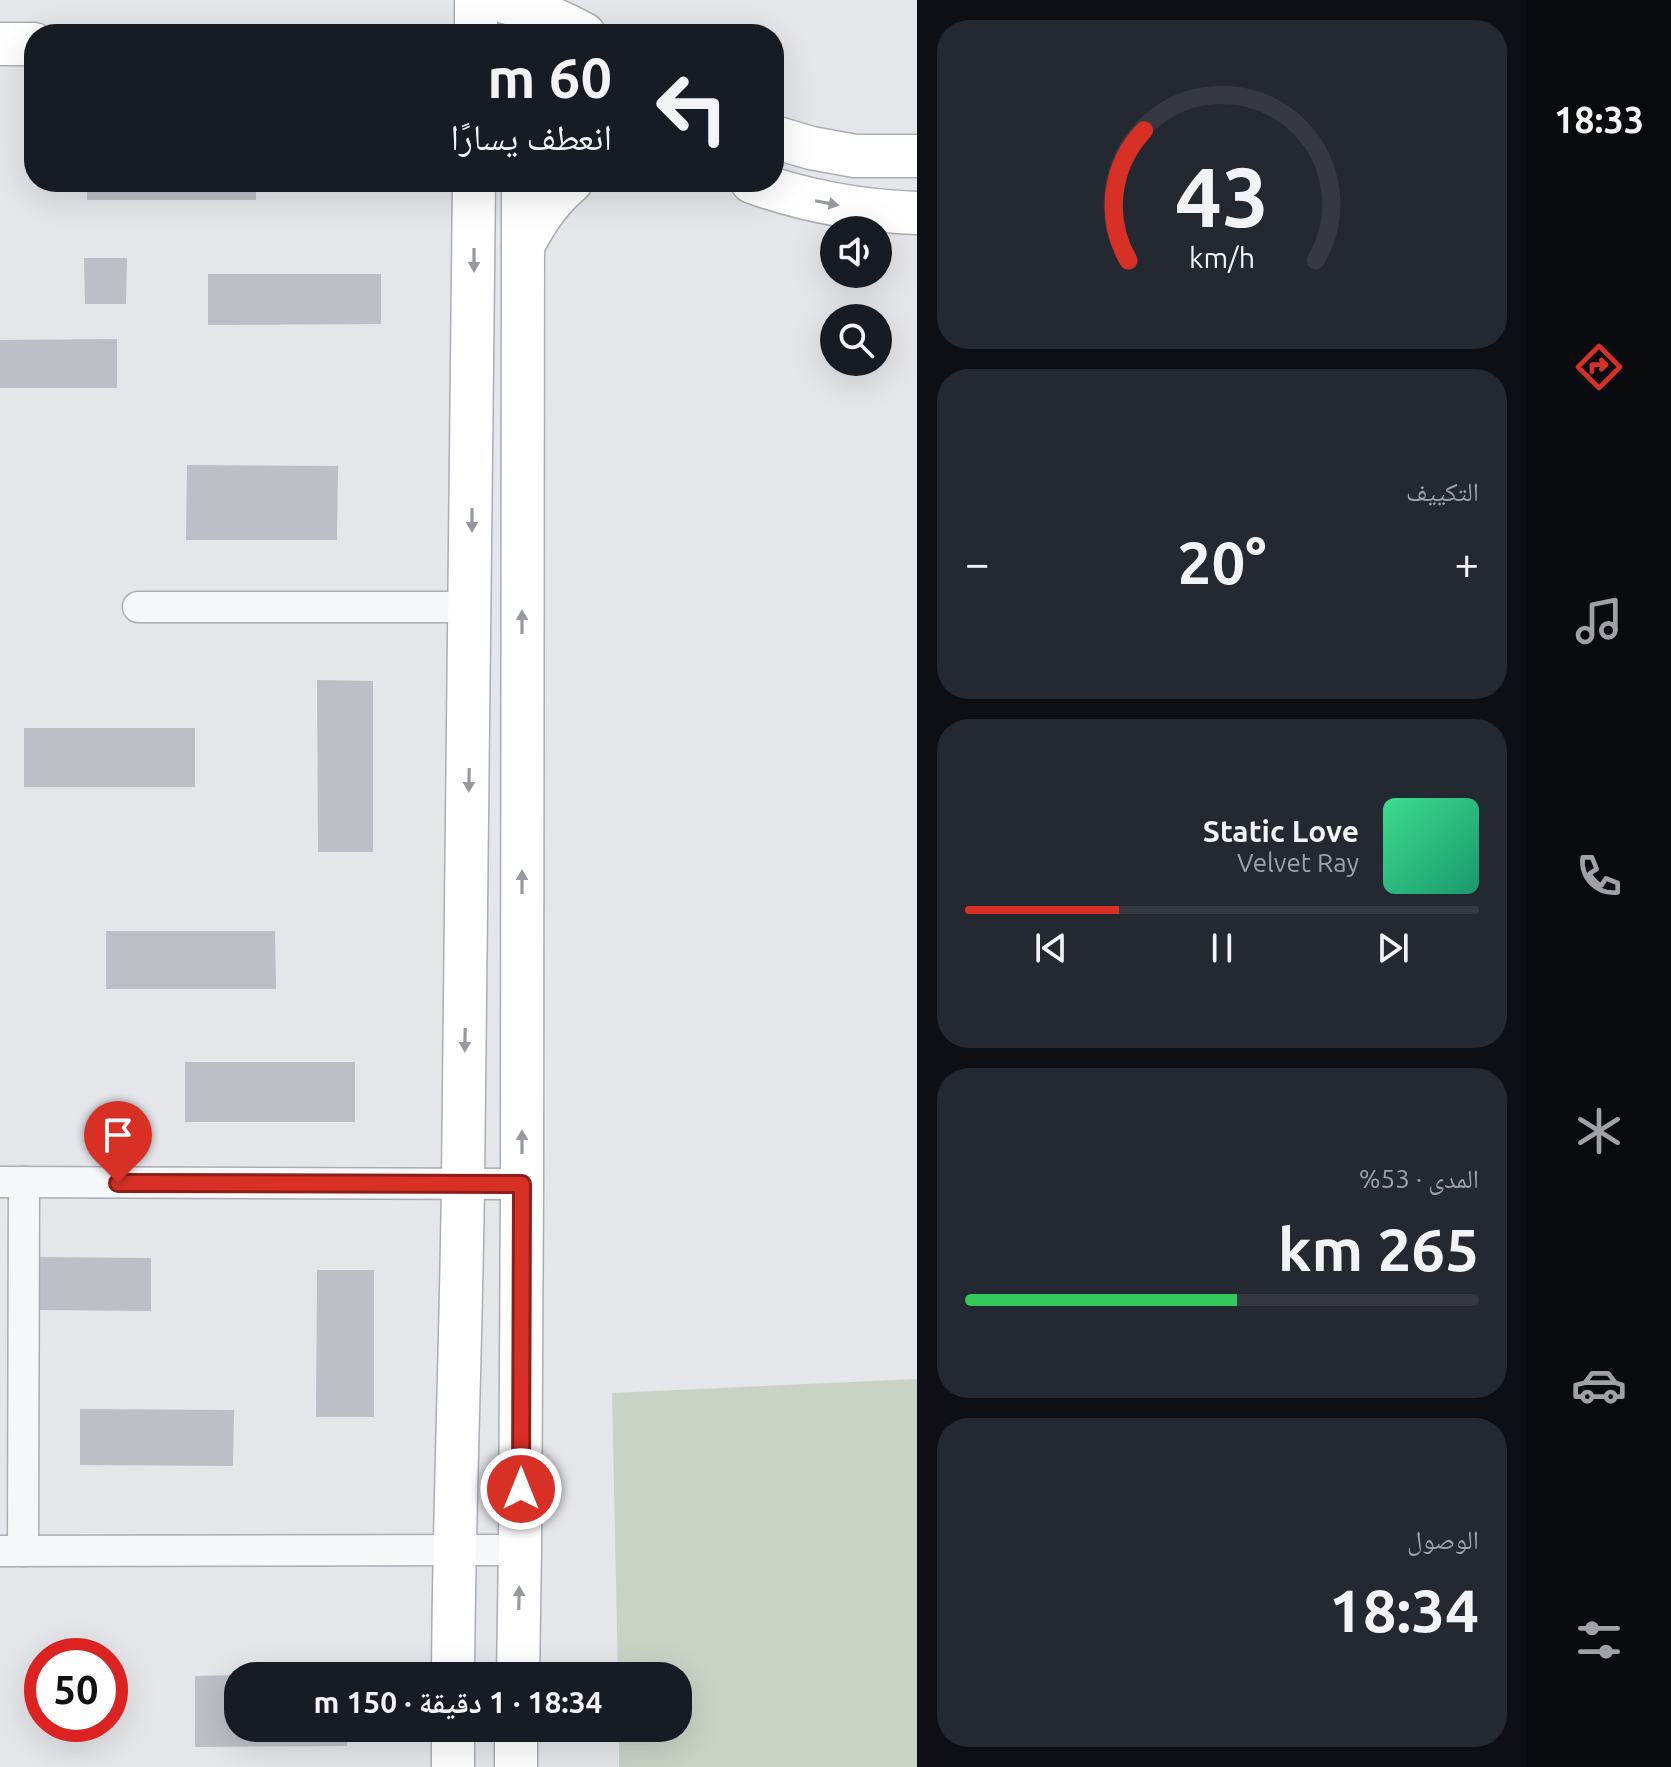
<!DOCTYPE html>
<html lang="ar">
<meta charset="utf-8">
<style>
body{margin:0;font-family:Ubuntu,"Noto Naskh Arabic",sans-serif;background:#242831;color:#f1f3f6;direction:rtl;height:100vh;display:flex;flex-direction:column;font-size:30px;white-space:nowrap}
*{box-sizing:border-box;margin:0}
p{font-size:26px;color:#9ea1a6}
.icon{flex:none;width:44px;height:44px;fill:none;stroke:currentColor;stroke-width:2;stroke-linecap:round;stroke-linejoin:round}
.map{position:relative;flex:1;overflow:hidden;direction:ltr}
.sheet{display:flex;flex-direction:column;gap:20px;padding:20px;background:#0d0f14;width:610px}
.sheet>*{flex:none}
.hud{position:absolute;left:24px;top:24px;width:760px;height:168px;border-radius:32px;box-shadow:0 8px 32px #0002;direction:rtl;background:#171b24;color:#f1f3f6;overflow:hidden}
.buttons{position:absolute;left:820px;top:216px;display:grid;gap:16px}
.buttons a{display:grid;place-items:center;width:72px;height:72px;border-radius:50%;background:#171b24;box-shadow:0 8px 32px #0002;font-size:40px}
.speed{position:absolute;left:24px;top:1638px;display:flex;gap:16px;font-size:40px;font-weight:700;text-align:center}
.speed>*{display:grid;place-content:center;width:104px;height:104px;border-radius:50%;background:#171b24;box-shadow:0 8px 32px #0002;line-height:1}
.speed .limit{border:12px solid #d22;background:#fff;color:#111}
.pin{position:absolute;display:grid;place-items:center;width:68px;height:68px;color:#fff;margin:-82px -34px;border-radius:50% 50% 50% 0;rotate:-45deg;box-shadow:0 0 8px #0007}
.pin .icon{rotate:45deg}
.me{position:absolute;width:88px;margin:-44px;rotate:0deg;stroke-linejoin:round;filter:drop-shadow(0 0 6px #0008)}
.turn{display:flex;align-items:center;gap:28px;height:168px;padding:0 40px;font-size:36px}
.turn .icon{width:104px;height:104px;stroke-width:2.5}
.turn b{display:block;font-size:56px;line-height:68px}
.big{font-size:60px;font-weight:700;line-height:1.1}
.sheet .card{flex:1;display:flex;flex-direction:column;justify-content:center;gap:12px;min-width:0;padding:0 28px;border-radius:32px;background:#242831}
.sheet .dial{align-items:center;gap:0}
.dial svg{height:208px;overflow:visible;fill:none;stroke:#363941;stroke-width:7;stroke-linecap:round;text-anchor:middle}
.dial text{fill:#f1f3f6;stroke:none}
.song{display:flex;align-items:center;gap:24px}
.cover{width:96px;height:96px;border-radius:12px;background:linear-gradient(135deg,hsl(150 70% 55%),hsl(160 70% 35%))}
.played{height:8px;border-radius:4px;background:linear-gradient(90deg,#d93025 30%,#363941 30%)}
.keys{display:flex;justify-content:space-around;direction:ltr}
.heat{display:flex;justify-content:space-between;align-items:center;font-size:44px;direction:ltr}
.charge{height:12px;border-radius:6px;background:linear-gradient(90deg,#34c759 53%,#363941 0)}
.trip{position:absolute;left:224px;top:1662px;width:468px;height:80px;border-radius:32px;background:#171b24;box-shadow:0 8px 32px #0002;font-weight:700;line-height:80px;text-align:center;direction:rtl}
main{display:flex;flex:1;min-height:0}
.dock{display:flex;flex-direction:column;width:144px;justify-content:space-around;align-items:center;background:#090b0e;color:#9ea1a6}
.dock .icon{width:56px;height:56px}
.dock .current{color:#d93025}
.dock b{font-size:36px;color:#f1f3f6}
.map>svg:first-child{display:block}
.green{fill:#c8d3c6}
.building{fill:#bcbfc6}
.lines{fill:none;stroke-linecap:round;stroke-linejoin:round}
.street-casing{stroke:#a9adb4;stroke-width:33}
.secondary-casing{stroke:#a9adb4;stroke-width:45}
.street{stroke:#f6f7f9;stroke-width:30}
.secondary{stroke:#fff;stroke-width:42}
.oneway{fill:#9699a0}
.route-casing{stroke:#8d1f18;stroke-width:20}
.route{stroke:#d93025;stroke-width:14}
</style>
<main>
<nav class="dock">
<b>18:33</b>
<svg class="icon current" aria-label="directions" viewBox="0 0 24 24"><path d="M12 3l9 9-9 9-9-9zM9 14v-3h6M13 9l2 2-2 2"/></svg>
<svg class="icon" aria-label="music" viewBox="0 0 24 24"><path d="M9 18V5l10-2v13"/><circle cx="6" cy="18" r="3"/><circle cx="16" cy="16" r="3"/></svg>
<svg class="icon" aria-label="phone" viewBox="0 0 24 24"><path d="M5 4h4l2 5-3 2q2 4 5 5l2-3 5 2v4C11 20 4 13 5 4z"/></svg>
<svg class="icon" aria-label="climate" viewBox="0 0 24 24"><path d="M12 3v18M4 7l16 10M4 17L20 7"/></svg>
<svg class="icon" aria-label="car" viewBox="0 0 24 24"><path d="M5 17H2v-5l4-1 3-4h7l3 4 3 1v5h-3M9 17h6M6 11h13"/><circle cx="7" cy="17" r="2"/><circle cx="17" cy="17" r="2"/></svg>
<svg class="icon" aria-label="filters" viewBox="0 0 24 24"><path d="M4 7h16M4 17h16"/><circle cx="9" cy="7" r="2"/><circle cx="15" cy="17" r="2"/></svg>
</nav>
<section class="sheet">
<div class="card dial"><svg viewBox="0 0 100 80">
<path d="M14 69A42 42 0 1 1 86 69"/>
<path d="M14 69A42 42 0 0 1 20 19" stroke="#d93025"/>
<text x="50" y="56" font-size="32" font-weight="700">43</text>
<text x="50" y="72" font-size="11">km/h</text>
</svg></div>
<div class="card"><p>التكييف</p>
<div class="heat"><a>−</a><b class="big">20°</b><a>+</a></div>
</div>
<div class="card">
<div class="song"><i class="cover"></i><div><b>Static Love</b><p>Velvet Ray</p></div></div>
<div class="played"></div>
<div class="keys"><svg class="icon" aria-label="previous" viewBox="0 0 24 24"><path d="M18 5L8 12l10 7zM5 5v14"/></svg><svg class="icon" aria-label="pause" viewBox="0 0 24 24"><path d="M8 5v14M16 5v14"/></svg><svg class="icon" aria-label="next" viewBox="0 0 24 24"><path d="M6 5l10 7-10 7zM19 5v14"/></svg></div>
</div>
<div class="card"><p>المدى · 53%</p><b class="big">265 km</b><div class="charge"></div></div>
<div class="card"><p>الوصول</p><b class="big">18:34</b></div>
</section>
<div class="map">
<svg width="917" height="1767" viewBox="0 0 917 1767">
<rect width="100%" height="100%" fill="#e4e6ea"/>
<polygon class="green" points="917,1379 917,1767 619,1767 619,1728 678,1728 678,1676 618,1676 612,1393"/>
<g class="building">
<rect x="87" y="182" width="169" height="18"/>
<polygon points="84,258 127,258 126,304 85,304"/>
<polygon points="208,274 381,274 381,324 208,325"/>
<polygon points="117,339 117,388 0,388 0,340"/>
<polygon points="187,465 338,466 337,540 186,540"/>
<polygon points="317,680 373,681 373,852 318,852"/>
<rect x="24" y="728" width="171" height="59"/>
<polygon points="106,931 275,931 276,989 106,989"/>
<rect x="185" y="1062" width="170" height="60"/>
<polygon points="37,1257 151,1258 151,1311 38,1310"/>
<polygon points="317,1270 374,1270 374,1417 316,1417"/>
<polygon points="80,1409 234,1410 233,1466 80,1465"/>
<polygon points="238,1675 238,1728 347,1728 347,1746 195,1747 195,1676"/>
</g>
<g class="lines">
<defs>
<g id="street">
<polyline points="138,607 472,607"/>
<polyline points="0,1182 522,1184"/>
<polyline points="0,1551 520,1550"/>
<polyline points="23,1551 24,1182"/>
</g>
<g id="secondary">
<path d="M497 0C528 8 557 19 584 34"/>
<polyline points="476,34 476,0"/>
<polyline points="0,44 34,44"/>
<polyline points="774,137 811,148 855,156 917,156"/>
<path d="M752 182C805 201 860 211 917 213"/>
<path d="M523 246C535 222 549 200 571 182"/>
<path d="M453 1676C454 1511 461 1346 463 1181 469 848 472 515 474 182"/>
<polyline points="518,1676 520,1550 522,1184 523,182"/>
<polyline points="453,1767 453,1728"/>
<polyline points="516,1767 516,1728"/>
</g>
</defs>
<use href="#street" class="street-casing"/>
<use href="#secondary" class="secondary-casing"/>
<use href="#street" class="street"/>
<use href="#secondary" class="secondary"/>
</g>
<defs><path id="oneway-solid" d="M-6-.8H1V-3.2L6.5 0L1 3.2V.8H-6Z" transform="scale(2)"/></defs>
<g class="oneway">
<use href="#oneway-solid" transform="translate(827 203) rotate(11)"/>
<use href="#oneway-solid" transform="translate(474 260) rotate(90)"/>
<use href="#oneway-solid" transform="translate(472 520) rotate(90)"/>
<use href="#oneway-solid" transform="translate(522 622) rotate(-90)"/>
<use href="#oneway-solid" transform="translate(469 780) rotate(91)"/>
<use href="#oneway-solid" transform="translate(522 882) rotate(-90)"/>
<use href="#oneway-solid" transform="translate(465 1040) rotate(91)"/>
<use href="#oneway-solid" transform="translate(522 1142) rotate(-90)"/>
<use href="#oneway-solid" transform="translate(519 1598) rotate(-89)"/>
</g>
<g class="lines">
<defs>
<polyline id="route" points="118,1183 522,1184 521,1489"/>
</defs>
<use href="#route" class="route-casing"/>
<use href="#route" class="route"/>
</g>
</svg>
<div class="buttons">
<a><svg class="icon" aria-label="sound" viewBox="0 0 24 24"><path d="M4 9h4l5-4v14l-5-4H4zM17 9q2 3 0 6"/></svg></a>
<a><svg class="icon" aria-label="search" viewBox="0 0 24 24"><circle cx="10" cy="10" r="6"/><path d="M15 15l6 6"/></svg></a>
</div>
<div class="speed"><div class="limit">50</div></div>
<div class="pin" style="left:118px;top:1183px;background:#d93025"><svg class="icon" aria-label="arrive" viewBox="0 0 24 24"><path d="M6 21V4h12l-3 4 3 4H6"/></svg></div>
<svg class="me" style="left:521px;top:1489px" viewBox="-20 -20 40 40"><circle r="17" fill="#d93025" stroke="#fff" stroke-width="3"/><path d="M0-11L8 9 0 5-8 9z" fill="#fff"/></svg>
<div class="trip">18:34 · 1 دقيقة · 150 m</div>
<div class="hud">
<div class="turn"><svg class="icon" aria-label="left" viewBox="0 0 24 24"><path d="M17 20v-9H6M10 6l-5 5 5 5"/></svg><div><b>60 m</b>انعطف يسارًا</div></div>
</div>
</div>
</main>
